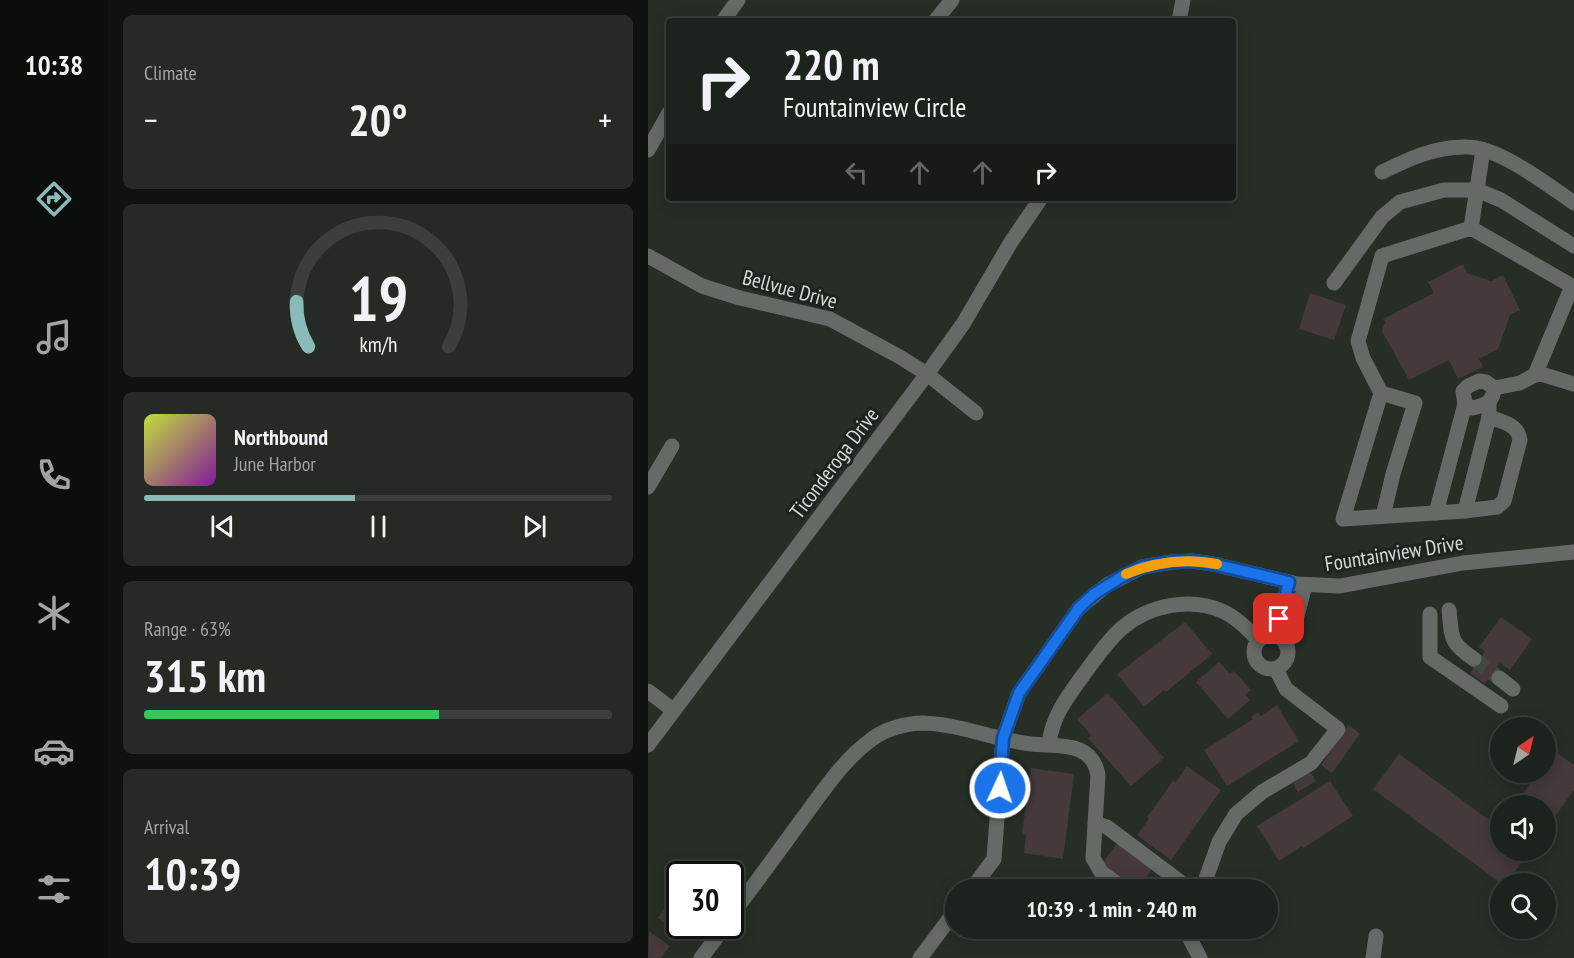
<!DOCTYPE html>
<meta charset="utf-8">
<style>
body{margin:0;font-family:"PT Sans Narrow",sans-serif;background:#252a25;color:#f1f3f6;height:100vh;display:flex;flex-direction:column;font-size:22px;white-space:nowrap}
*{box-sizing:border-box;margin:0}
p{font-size:20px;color:#a0a4a3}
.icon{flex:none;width:33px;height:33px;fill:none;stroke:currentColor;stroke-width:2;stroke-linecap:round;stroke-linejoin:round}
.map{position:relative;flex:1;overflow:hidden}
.side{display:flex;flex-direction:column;gap:15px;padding:15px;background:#0f130f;width:540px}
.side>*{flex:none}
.guide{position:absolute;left:18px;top:18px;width:570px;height:183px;border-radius:6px;box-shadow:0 3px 15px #0003,0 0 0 2px #3a3f3b;background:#1c221c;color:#f1f3f6;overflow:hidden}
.needle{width:39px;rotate:35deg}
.controls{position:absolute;left:842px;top:717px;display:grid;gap:12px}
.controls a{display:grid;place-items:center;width:66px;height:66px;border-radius:50%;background:#1c221c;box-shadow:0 3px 15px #0003,0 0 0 2px #3a3f3b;font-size:30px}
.speed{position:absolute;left:18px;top:861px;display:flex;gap:12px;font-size:30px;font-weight:700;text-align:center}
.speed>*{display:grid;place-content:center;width:78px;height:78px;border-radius:50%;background:#1c221c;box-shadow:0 3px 15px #0003,0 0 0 2px #3a3f3b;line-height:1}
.speed .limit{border:3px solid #111;border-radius:9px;background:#fff;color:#111}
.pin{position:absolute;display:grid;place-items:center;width:51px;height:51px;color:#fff;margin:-26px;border-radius:12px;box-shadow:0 3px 9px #0006}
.me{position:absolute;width:66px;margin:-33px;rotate:3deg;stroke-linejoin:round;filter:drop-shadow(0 0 4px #0008)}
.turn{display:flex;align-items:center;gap:21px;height:126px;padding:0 18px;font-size:27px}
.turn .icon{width:78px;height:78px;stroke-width:2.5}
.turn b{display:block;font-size:42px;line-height:51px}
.lanes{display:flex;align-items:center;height:57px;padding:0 18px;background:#0003;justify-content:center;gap:30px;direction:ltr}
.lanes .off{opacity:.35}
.big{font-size:45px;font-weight:800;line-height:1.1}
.side .widget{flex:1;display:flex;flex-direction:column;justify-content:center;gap:9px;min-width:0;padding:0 21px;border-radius:9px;background:#252a25}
.side .dial{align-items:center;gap:0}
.dial svg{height:156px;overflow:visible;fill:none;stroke:#3a3f3b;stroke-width:7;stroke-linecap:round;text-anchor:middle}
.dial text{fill:#f1f3f6;stroke:none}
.song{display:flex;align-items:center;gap:18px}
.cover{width:72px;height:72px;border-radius:9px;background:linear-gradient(135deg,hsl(70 70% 55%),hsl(290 70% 35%))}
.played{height:6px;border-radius:3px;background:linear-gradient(90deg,#8bbbb9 45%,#3a3f3b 45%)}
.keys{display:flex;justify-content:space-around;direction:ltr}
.heat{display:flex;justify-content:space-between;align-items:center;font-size:33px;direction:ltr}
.charge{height:9px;border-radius:4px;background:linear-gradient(90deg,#34c759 63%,#3a3f3b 0)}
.trip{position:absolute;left:297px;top:879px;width:333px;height:60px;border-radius:30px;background:#1c221c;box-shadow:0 3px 15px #0003,0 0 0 2px #3a3f3b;font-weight:800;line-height:60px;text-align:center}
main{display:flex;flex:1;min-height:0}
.tabs{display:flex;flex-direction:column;width:108px;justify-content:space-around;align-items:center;background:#0b0e0b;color:#a0a4a3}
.tabs .icon{width:42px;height:42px}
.tabs .selected{color:#8bbbb9}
.tabs b{font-size:27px;color:#f1f3f6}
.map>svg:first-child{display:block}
.building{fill:#45393a}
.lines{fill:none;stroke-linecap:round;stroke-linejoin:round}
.minor-tunnel{stroke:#404840;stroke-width:15;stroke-dasharray:15 8;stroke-linecap:butt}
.minor{stroke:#666a66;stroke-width:15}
.route-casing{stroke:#114b97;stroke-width:15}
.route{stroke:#1a73e8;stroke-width:10}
.slow{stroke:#f59e0b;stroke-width:10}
.labels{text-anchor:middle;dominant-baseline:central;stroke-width:6;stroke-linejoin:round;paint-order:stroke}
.street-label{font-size:21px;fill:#d5dad5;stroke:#1d241d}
</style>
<main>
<nav class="tabs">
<b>10:38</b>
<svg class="icon selected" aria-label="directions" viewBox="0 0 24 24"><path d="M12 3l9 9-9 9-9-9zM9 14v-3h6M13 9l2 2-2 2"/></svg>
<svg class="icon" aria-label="music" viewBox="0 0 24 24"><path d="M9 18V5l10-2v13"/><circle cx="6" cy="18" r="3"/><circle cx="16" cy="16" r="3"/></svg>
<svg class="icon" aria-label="phone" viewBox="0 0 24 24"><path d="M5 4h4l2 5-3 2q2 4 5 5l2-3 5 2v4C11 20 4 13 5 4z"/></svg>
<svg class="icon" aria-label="climate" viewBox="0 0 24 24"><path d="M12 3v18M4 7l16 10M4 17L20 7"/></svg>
<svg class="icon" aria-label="car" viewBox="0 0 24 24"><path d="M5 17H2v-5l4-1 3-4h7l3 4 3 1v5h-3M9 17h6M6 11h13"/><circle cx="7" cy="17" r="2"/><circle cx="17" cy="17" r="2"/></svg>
<svg class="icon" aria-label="filters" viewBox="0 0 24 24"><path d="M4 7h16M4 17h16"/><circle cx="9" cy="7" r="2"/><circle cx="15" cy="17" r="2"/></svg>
</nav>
<section class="side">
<div class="widget"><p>Climate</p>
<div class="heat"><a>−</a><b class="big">20°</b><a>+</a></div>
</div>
<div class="widget dial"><svg viewBox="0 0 100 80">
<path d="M14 69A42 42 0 1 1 86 69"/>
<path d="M14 69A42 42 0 0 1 8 46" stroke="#8bbbb9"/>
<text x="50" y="56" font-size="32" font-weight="700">19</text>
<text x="50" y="72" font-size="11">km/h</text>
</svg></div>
<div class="widget">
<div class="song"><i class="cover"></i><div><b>Northbound</b><p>June Harbor</p></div></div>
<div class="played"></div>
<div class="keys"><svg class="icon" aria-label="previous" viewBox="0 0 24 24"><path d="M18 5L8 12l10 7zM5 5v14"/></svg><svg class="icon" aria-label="pause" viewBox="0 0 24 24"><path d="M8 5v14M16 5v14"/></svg><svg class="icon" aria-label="next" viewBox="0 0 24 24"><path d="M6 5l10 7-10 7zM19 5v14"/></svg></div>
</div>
<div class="widget"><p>Range · 63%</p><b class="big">315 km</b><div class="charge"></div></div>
<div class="widget"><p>Arrival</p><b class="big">10:39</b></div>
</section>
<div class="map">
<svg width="926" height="958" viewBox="0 0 926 958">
<rect width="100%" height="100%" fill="#262e26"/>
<g class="building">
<polygon points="815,264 819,273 843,281 855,275 872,310 862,315 850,349 831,359 835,367 810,379 801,360 761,380 734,331 737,322 735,319 786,293 780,282"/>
<polygon points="662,293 698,305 686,340 651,329"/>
<polygon points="853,617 884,639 862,670 852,663 837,684 822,673 837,652 831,647"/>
<polygon points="537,622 564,654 518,692 516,690 496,707 469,674"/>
<polygon points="571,662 582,674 586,671 603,690 597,695 602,700 580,719 548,682"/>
<polygon points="460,693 516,758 483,786 440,738 443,735 429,719"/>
<polygon points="629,705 651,741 579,786 556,750 605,719 603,717 610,712 613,716"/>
<polygon points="701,725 712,734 684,773 673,765"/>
<polygon points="906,751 926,765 926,790 897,830 897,806 866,806 891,772 897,772 897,764"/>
<polygon points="751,754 844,822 846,820 852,824 852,850 882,850 858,884 854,884 725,789"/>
<polygon points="539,766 573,790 523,860 489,835 501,819 499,817 525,781 528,782"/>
<polygon points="383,768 426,774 415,859 376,853 378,835 374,834"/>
<polygon points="662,772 668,781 650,792 645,783"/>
<polygon points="682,781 705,816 655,848 654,846 631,861 609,826"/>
<polygon points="469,843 504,869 489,890 454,864"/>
<polygon points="24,899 32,905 32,926 43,927 36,938 10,918"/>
<polygon points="1,931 22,946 13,958 0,958"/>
</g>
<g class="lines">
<polyline class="minor-tunnel" points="826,659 851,678"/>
<g class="minor">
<polyline points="75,21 90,0"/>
<polyline points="287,21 304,0"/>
<polyline points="531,21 535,0"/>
<polyline points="0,150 21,113"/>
<path d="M734 172C761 159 788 146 819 147 851 147 900 185 926 203"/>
<polyline points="823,228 835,150"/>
<polyline points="0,256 54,286 92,298 182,319 252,357 279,374 328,413"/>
<polyline points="686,283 734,217 752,202 796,190 829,190 853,200 926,246"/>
<path d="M831 381 838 382 846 388C846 402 836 406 824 408L817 404 815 391 820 386Z"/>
<polyline points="846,388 872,383 887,375 893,374 926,384"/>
<polyline points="733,393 767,403 745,474 735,516"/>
<path d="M841 403V417C854 422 870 424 872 440L856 501 849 507 817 511 695 519 733 393 715 358 710 341 734 256 823 228 924 286 887 375"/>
<polyline points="0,487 24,446"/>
<polyline points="817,511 841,417"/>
<polyline points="788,513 817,404"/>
<path d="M801 610C804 638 801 642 826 659"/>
<polyline points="782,614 782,657 853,706"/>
<circle cx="623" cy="652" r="17"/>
<polyline points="622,635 631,619 641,582"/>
<polyline points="638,645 646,628 657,585"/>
<polyline points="851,678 865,689"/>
<polyline points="0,691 25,710"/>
<path d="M401 744C404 716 420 696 436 674 448 658 459 641 474 628 501 605 542 597 574 611 588 617 600 629 610 640"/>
<polyline points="0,745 279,374 315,324 363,242 393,198"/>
<polyline points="447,823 459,827 539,887 547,890"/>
<polyline points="323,890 346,859 355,738 371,693 431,608 459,585 494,567 524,562 543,561 565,564 649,584 692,586 815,563 926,552"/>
<polyline points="554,890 571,842 588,814 614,792 663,763 690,729 638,689 628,669"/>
<path d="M82 917C107 884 131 851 155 818 176 790 195 760 224 739 237 729 259 723 275 723 312 724 347 740 383 744 409 747 444 740 450 775L445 858 453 872 478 890"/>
<polyline points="531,928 541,937 552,958"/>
<polyline points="53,958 77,926"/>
<polyline points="272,958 308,910"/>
<polyline points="725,958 728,936"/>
</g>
</g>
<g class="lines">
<defs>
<polyline id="route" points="352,788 355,738 371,693 431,608 446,594 475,576 494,567 524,562 543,561 565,564 641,582 631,619"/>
</defs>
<use href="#route" class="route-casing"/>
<use href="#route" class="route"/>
<path class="slow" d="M478 574C507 562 537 558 569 564"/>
</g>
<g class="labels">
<g class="street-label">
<text transform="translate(142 289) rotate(15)">Bellvue Drive</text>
<text transform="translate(186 463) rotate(-53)">Ticonderoga Drive</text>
<text transform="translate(746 553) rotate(-9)">Fountainview Drive</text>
</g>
</g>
</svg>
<div class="controls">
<a><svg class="needle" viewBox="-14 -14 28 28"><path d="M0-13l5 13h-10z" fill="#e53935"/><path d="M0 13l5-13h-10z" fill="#a0a4a3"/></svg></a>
<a><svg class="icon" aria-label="sound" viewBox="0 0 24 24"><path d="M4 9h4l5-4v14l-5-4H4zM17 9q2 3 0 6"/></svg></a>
<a><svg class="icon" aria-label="search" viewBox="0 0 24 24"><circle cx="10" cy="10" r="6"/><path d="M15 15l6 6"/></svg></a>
</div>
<div class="speed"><div class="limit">30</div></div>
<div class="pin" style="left:631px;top:619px;background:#d93025"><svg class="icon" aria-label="arrive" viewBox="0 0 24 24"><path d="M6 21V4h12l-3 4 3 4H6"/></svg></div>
<svg class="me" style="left:352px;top:788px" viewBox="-20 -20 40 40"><circle r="17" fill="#1a73e8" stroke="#fff" stroke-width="3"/><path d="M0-11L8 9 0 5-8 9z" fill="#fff"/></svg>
<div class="trip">10:39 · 1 min · 240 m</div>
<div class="guide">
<div class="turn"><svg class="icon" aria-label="right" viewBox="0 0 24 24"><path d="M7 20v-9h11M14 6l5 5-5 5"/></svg><div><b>220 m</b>Fountainview Circle</div></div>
<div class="lanes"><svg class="icon off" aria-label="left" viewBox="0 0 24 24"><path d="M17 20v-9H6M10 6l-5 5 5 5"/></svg><svg class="icon off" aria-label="ahead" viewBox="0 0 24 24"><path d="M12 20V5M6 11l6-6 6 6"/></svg><svg class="icon off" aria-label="ahead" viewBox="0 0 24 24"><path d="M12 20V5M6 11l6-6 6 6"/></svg><svg class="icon" aria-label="right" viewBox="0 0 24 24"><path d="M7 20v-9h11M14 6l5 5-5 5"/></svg></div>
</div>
</div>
</main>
